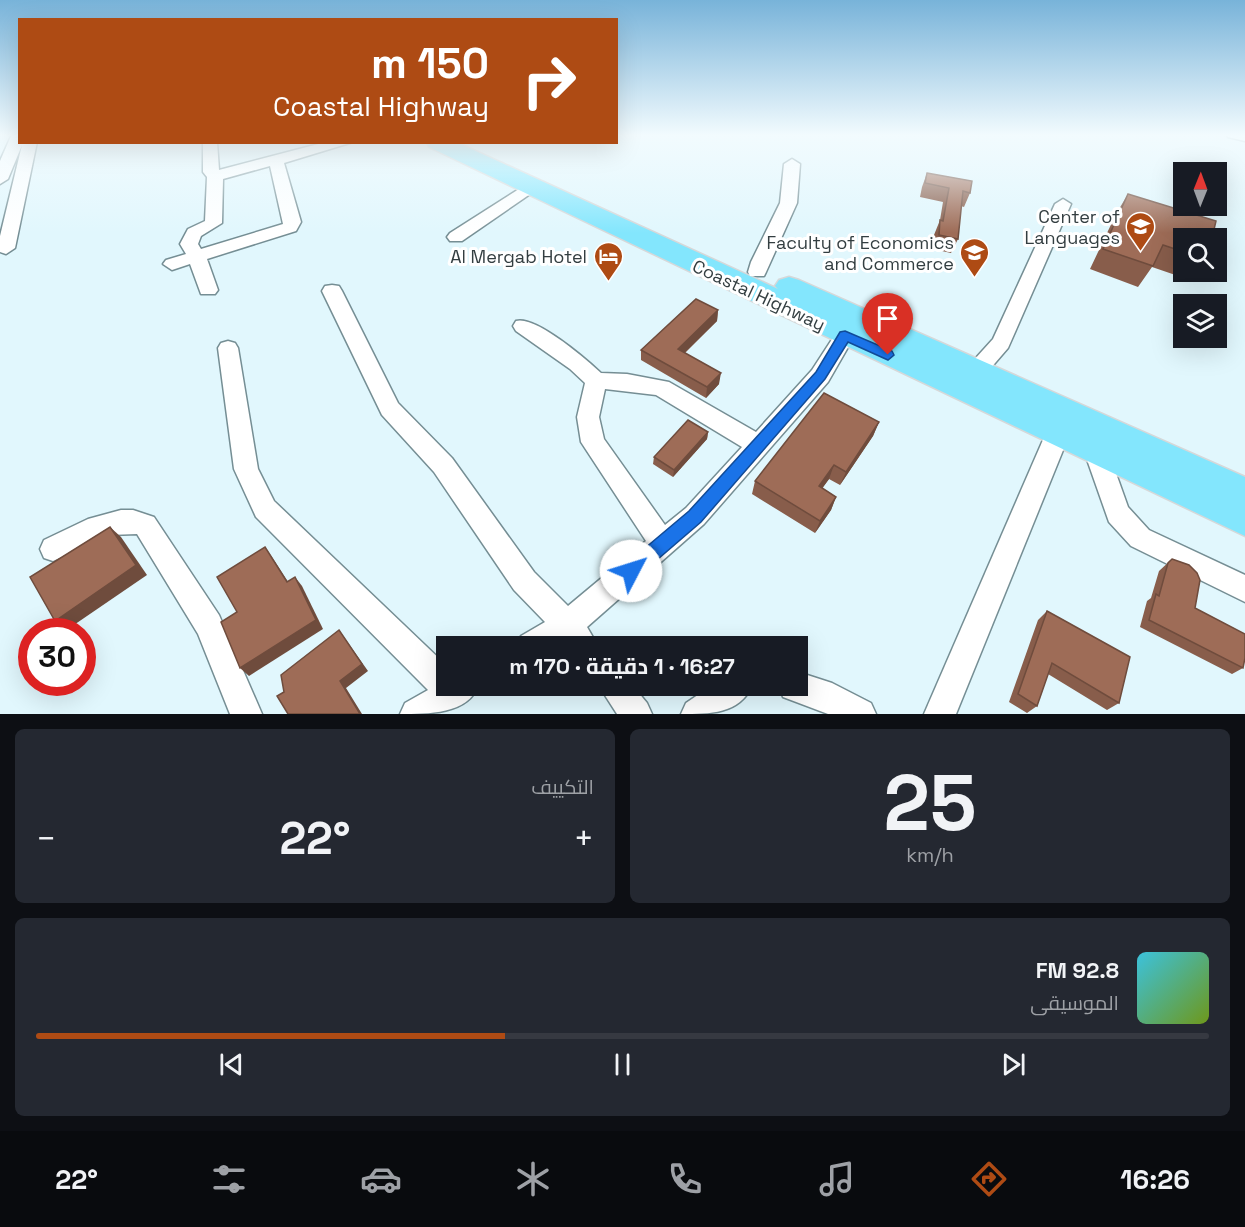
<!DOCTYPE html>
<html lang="ar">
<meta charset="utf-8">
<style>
body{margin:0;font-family:"Space Grotesk",Cairo,sans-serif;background:#242831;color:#f1f3f6;direction:rtl;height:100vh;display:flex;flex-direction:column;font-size:22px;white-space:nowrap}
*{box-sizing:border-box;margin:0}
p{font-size:20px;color:#9ea1a6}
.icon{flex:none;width:33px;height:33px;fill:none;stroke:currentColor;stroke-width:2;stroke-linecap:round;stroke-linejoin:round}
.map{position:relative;height:714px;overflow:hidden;direction:ltr}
.drawer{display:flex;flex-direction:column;gap:15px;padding:15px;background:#0d0f14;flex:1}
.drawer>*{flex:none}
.hud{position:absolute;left:18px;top:18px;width:600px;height:126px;border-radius:0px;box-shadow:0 6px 24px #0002;direction:rtl;background:#ae4b14;color:#fff;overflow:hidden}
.needle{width:39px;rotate:1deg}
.buttons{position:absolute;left:1173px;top:162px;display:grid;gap:12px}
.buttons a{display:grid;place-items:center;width:54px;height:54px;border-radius:0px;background:#171b24;box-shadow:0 6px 24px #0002;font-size:30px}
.speed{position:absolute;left:18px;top:618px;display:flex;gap:12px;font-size:30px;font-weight:700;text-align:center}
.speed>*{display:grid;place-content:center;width:78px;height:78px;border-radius:50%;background:#171b24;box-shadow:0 6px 24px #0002;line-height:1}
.speed .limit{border:9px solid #d22;background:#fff;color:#111}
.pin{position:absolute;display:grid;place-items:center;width:51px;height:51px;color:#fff;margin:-62px -26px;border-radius:50% 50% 50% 0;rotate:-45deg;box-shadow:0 0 6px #0007}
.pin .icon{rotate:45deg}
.me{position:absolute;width:66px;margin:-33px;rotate:50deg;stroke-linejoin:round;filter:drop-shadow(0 0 4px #0008)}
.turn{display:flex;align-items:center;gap:21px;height:126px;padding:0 30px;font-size:27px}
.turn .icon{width:78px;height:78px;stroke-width:2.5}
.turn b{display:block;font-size:42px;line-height:51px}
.big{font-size:45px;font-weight:700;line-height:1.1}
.drawer .card{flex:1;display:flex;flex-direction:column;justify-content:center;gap:9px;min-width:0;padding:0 21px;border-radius:9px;background:#242831}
.drawer .dial{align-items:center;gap:0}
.dial b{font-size:78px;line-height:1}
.song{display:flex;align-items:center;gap:18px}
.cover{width:72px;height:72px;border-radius:9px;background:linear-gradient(135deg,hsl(190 70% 55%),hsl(80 70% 35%))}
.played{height:6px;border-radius:3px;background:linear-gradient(90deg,#ae4b14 40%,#363941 40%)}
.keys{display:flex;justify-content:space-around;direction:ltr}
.heat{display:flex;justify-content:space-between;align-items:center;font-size:33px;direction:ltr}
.drawer .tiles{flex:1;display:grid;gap:15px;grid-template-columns:1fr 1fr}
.card:last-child{grid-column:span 2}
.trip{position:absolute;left:436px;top:636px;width:372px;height:60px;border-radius:0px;background:#171b24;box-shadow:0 6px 24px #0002;font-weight:700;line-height:60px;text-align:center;direction:rtl}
.tabs{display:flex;height:96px;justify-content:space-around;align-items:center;background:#090b0e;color:#9ea1a6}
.tabs .icon{width:42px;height:42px}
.tabs .current{color:#ae4b14}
.tabs b{font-size:27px;color:#f1f3f6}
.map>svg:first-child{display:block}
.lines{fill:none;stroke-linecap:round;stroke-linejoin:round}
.minor-casing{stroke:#758e94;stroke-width:3}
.highway-casing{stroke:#d6d8d9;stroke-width:3}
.minor{fill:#fff;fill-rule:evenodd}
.highway{fill:#83e6fd;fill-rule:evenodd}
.wall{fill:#885d4b}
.shaded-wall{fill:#6f4c3d}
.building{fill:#9e6c57;stroke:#6f4c3d;stroke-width:1.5}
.route{fill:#1a73e8;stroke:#114b97;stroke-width:1.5}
.labels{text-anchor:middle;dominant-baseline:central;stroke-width:6;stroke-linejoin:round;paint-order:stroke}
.poi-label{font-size:18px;fill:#333e41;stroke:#fff;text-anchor:end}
.street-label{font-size:18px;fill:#333e41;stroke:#fff}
</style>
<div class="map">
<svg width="1245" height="714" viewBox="0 0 1245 714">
<rect width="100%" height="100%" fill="#e1f7fd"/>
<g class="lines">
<defs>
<g id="minor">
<polygon points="12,134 20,134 20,142 37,142 15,248 6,254 0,252 0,236 22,145 8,179 0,184 0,161"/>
<polygon points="1226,134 1245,134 1245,141 1228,137"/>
<path d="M203 142H217L219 170 326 142H353L284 163 301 222 296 231 207 259 218 290 215 294H201L190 264 172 270 163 264 166 260 186 254 180 244 188 229 205 221 207 177 203 172ZM270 166 283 224 201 249 198 244 201 236 222 223 223 179Z"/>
<polygon points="792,159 800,164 797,203 766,272 764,276 750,276 748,272 751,262 780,203 784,164"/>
<polygon points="530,182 536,184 538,187 536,190 462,241 450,241 447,237 450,233"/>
<polygon points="1063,199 1071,204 1008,348 983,377 975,379 967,377 964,371 993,339 1055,204"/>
<path d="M332 285 339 286 342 291 398 403 452 458 534 572 568 606 646 541 581 442 577 417 585 383 570 369 516 331 513 326 516 321C535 315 586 359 601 373L627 374 669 382 756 432 812 370 838 330 845 328 852 330 855 335 828 382 704 524 587 627 598 646H566L563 643 558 646H517L521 636 545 622 514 590 434 472 382 415 322 291 325 286ZM605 389 656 395 742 447 686 508 665 525 604 439 599 417Z"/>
<path d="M228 341 235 343 238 348 258 469 274 501 447 666V686H478C468 714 428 714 400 714L405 703 428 690 256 517 234 469 218 348 221 343Z"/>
<polygon points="1058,424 1066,426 1070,433 956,714 924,714 1046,433 1050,426"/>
<polygon points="1096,441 1104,444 1108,451 1128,507 1149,530 1245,575 1245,602 1131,546 1109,522 1084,451 1088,444"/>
<polygon points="121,510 133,510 154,517 219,615 262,714 230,714 198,634 137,534 109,535 53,561 44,558 40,549 44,540 88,519"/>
<polygon points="798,672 832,683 871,703 876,714 828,714 783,697 779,686 798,686"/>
<polygon points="599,686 633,686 647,703 652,714 617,714"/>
<path d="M711 686H752C739 714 710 714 681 714L686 703Z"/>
</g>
<polygon id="highway" points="427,142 456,142 778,289 775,286 779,280 789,277 799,280 1245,477 1245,536 429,147"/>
</defs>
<use href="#minor" class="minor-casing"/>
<use href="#highway" class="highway-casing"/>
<use href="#minor" class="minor"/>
<use href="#highway" class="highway"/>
</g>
<g class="wall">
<polygon points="927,173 970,193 964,207 961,206 958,239 951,253 933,249 934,235 940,220 943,202 920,197 922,187"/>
<polygon points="1128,194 1184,238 1184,272 1197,272 1190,280 1152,267 1138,287 1090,269 1116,214"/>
<polygon points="718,310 717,321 685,353 719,384 706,398 641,360 641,350"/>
<polygon points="879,422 873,436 840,485 829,479 822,488 836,497 831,510 815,533 752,494 755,481"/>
<polygon points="708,432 707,439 673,477 653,464 654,457"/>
<polygon points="1172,559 1195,608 1243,668 1232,674 1140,627 1147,601 1151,598 1159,571"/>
<polygon points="1047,611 1119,703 1107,710 1048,674 1037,706 1027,713 1009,702 1038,620"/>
</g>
<g class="shaded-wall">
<polygon points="718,310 717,321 677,360 678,349"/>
<polygon points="721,373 719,384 706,398 707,387"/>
<polygon points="879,422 873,436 840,485 846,472"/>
<polygon points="708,432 707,439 673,477 674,470"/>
<polygon points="834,465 829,479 814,500 819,486"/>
<polygon points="836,497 831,510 815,533 820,521"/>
<polygon points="110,527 121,537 147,575 68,629 55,621"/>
<polygon points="265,547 272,557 294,591 287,582"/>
<polygon points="295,577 302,586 323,629 249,676 240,668"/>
<polygon points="339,630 368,671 346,688 362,714 360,714 340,681"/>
</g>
<g class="building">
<polygon points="927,173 972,181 970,193 963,191 958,239 939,235 940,220 943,221 949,188 925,183"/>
<polygon points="1128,194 1216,221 1212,238 1184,238 1184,252 1163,245 1153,266 1103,249"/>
<polygon points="696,299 718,310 678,349 721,373 707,387 641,350"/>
<polygon points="824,393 879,422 846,472 834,465 819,486 836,497 820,521 755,481"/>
<polygon points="688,420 708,432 674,470 654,457"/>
<polygon points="110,527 136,565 55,621 30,577"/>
<polygon points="265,547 287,582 295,577 316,620 240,668 221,622 237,612 217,577"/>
<polygon points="1172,559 1189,565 1197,573 1200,580 1195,608 1245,634 1245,658 1243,668 1149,620 1156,594 1159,596 1168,563"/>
<polygon points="1047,611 1130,657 1119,703 1052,663 1037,706 1018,694"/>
<polygon points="339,630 362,664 340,681 360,714 288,714 277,696 284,692 281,675"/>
</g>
<linearGradient id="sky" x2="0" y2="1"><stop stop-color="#78b3d9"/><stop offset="0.58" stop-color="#f2fbfe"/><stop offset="1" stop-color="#f2fbfe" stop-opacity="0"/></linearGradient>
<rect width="1245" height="233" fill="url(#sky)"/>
<polygon class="route" points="845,331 892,351 894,355 888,360 848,342 825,379 701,522 637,577 631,579 625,577 622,571 625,565 689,511 816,372 840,332"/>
<defs>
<symbol id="university-pin" viewBox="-11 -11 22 30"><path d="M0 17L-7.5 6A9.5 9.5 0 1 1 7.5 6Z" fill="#ae4b14" stroke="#fff"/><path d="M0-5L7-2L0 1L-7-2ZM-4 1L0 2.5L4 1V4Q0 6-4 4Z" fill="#fff"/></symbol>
<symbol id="hotel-pin" viewBox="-11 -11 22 30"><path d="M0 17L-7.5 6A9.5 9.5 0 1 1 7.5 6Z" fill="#ae4b14" stroke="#fff"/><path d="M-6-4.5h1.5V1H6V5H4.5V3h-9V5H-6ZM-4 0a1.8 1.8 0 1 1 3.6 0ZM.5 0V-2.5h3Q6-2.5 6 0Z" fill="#fff"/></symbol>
</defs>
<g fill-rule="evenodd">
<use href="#university-pin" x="1124" y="210" width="33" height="45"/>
<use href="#university-pin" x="958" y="236" width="33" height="45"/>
<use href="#hotel-pin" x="592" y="240" width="33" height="45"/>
</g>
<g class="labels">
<g class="poi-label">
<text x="1120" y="216">Center of<tspan x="1120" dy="21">Languages</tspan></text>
<text x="954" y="242">Faculty of Economics<tspan x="954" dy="21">and Commerce</tspan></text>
<text x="587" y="256">Al Mergab Hotel</text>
</g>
<g class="street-label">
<text transform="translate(759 295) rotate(25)">Coastal Highway</text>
</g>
</g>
</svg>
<div class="buttons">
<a><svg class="needle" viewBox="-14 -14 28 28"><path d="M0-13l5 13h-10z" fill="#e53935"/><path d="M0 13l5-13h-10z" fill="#9ea1a6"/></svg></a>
<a><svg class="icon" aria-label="search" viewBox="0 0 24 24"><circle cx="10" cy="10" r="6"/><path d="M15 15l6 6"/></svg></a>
<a><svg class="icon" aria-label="layers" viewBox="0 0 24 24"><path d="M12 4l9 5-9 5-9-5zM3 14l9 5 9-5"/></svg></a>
</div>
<div class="speed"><div class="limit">30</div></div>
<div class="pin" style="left:888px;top:355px;background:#d93025"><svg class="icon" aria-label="arrive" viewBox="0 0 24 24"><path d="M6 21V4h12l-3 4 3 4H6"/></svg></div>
<svg class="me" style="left:631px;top:571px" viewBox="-20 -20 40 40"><circle r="19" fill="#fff"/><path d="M0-13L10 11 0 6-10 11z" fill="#1a73e8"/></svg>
<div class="trip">16:27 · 1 دقيقة · 170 m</div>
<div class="hud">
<div class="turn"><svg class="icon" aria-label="right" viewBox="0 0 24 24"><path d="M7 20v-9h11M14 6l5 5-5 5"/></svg><div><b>150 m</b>Coastal Highway</div></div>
</div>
</div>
<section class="drawer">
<div class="tiles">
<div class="card dial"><b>25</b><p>km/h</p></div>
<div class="card"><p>التكييف</p>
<div class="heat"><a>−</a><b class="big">22°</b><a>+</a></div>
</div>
<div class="card">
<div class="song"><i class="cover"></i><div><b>92.8 FM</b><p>الموسيقى</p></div></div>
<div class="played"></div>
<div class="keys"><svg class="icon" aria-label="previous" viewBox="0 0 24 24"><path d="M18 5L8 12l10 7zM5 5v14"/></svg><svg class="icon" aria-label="pause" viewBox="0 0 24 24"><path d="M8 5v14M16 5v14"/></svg><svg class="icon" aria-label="next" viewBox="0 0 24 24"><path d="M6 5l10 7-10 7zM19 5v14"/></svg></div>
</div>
</div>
</section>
<nav class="tabs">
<b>16:26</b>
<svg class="icon current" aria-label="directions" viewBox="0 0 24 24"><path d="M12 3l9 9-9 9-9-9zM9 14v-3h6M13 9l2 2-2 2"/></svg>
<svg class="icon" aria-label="music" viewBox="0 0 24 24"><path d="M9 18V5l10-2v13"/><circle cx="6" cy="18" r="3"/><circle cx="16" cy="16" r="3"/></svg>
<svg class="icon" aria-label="phone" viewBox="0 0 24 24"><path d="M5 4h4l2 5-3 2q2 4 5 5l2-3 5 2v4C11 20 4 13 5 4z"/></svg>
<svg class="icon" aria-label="climate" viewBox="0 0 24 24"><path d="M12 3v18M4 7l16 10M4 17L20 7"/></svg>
<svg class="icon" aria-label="car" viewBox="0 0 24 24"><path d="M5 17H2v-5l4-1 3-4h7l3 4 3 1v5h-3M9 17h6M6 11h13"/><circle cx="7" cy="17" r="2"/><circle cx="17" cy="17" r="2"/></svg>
<svg class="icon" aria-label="filters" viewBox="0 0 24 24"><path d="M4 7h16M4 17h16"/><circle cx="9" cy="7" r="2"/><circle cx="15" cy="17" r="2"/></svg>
<b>22°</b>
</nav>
